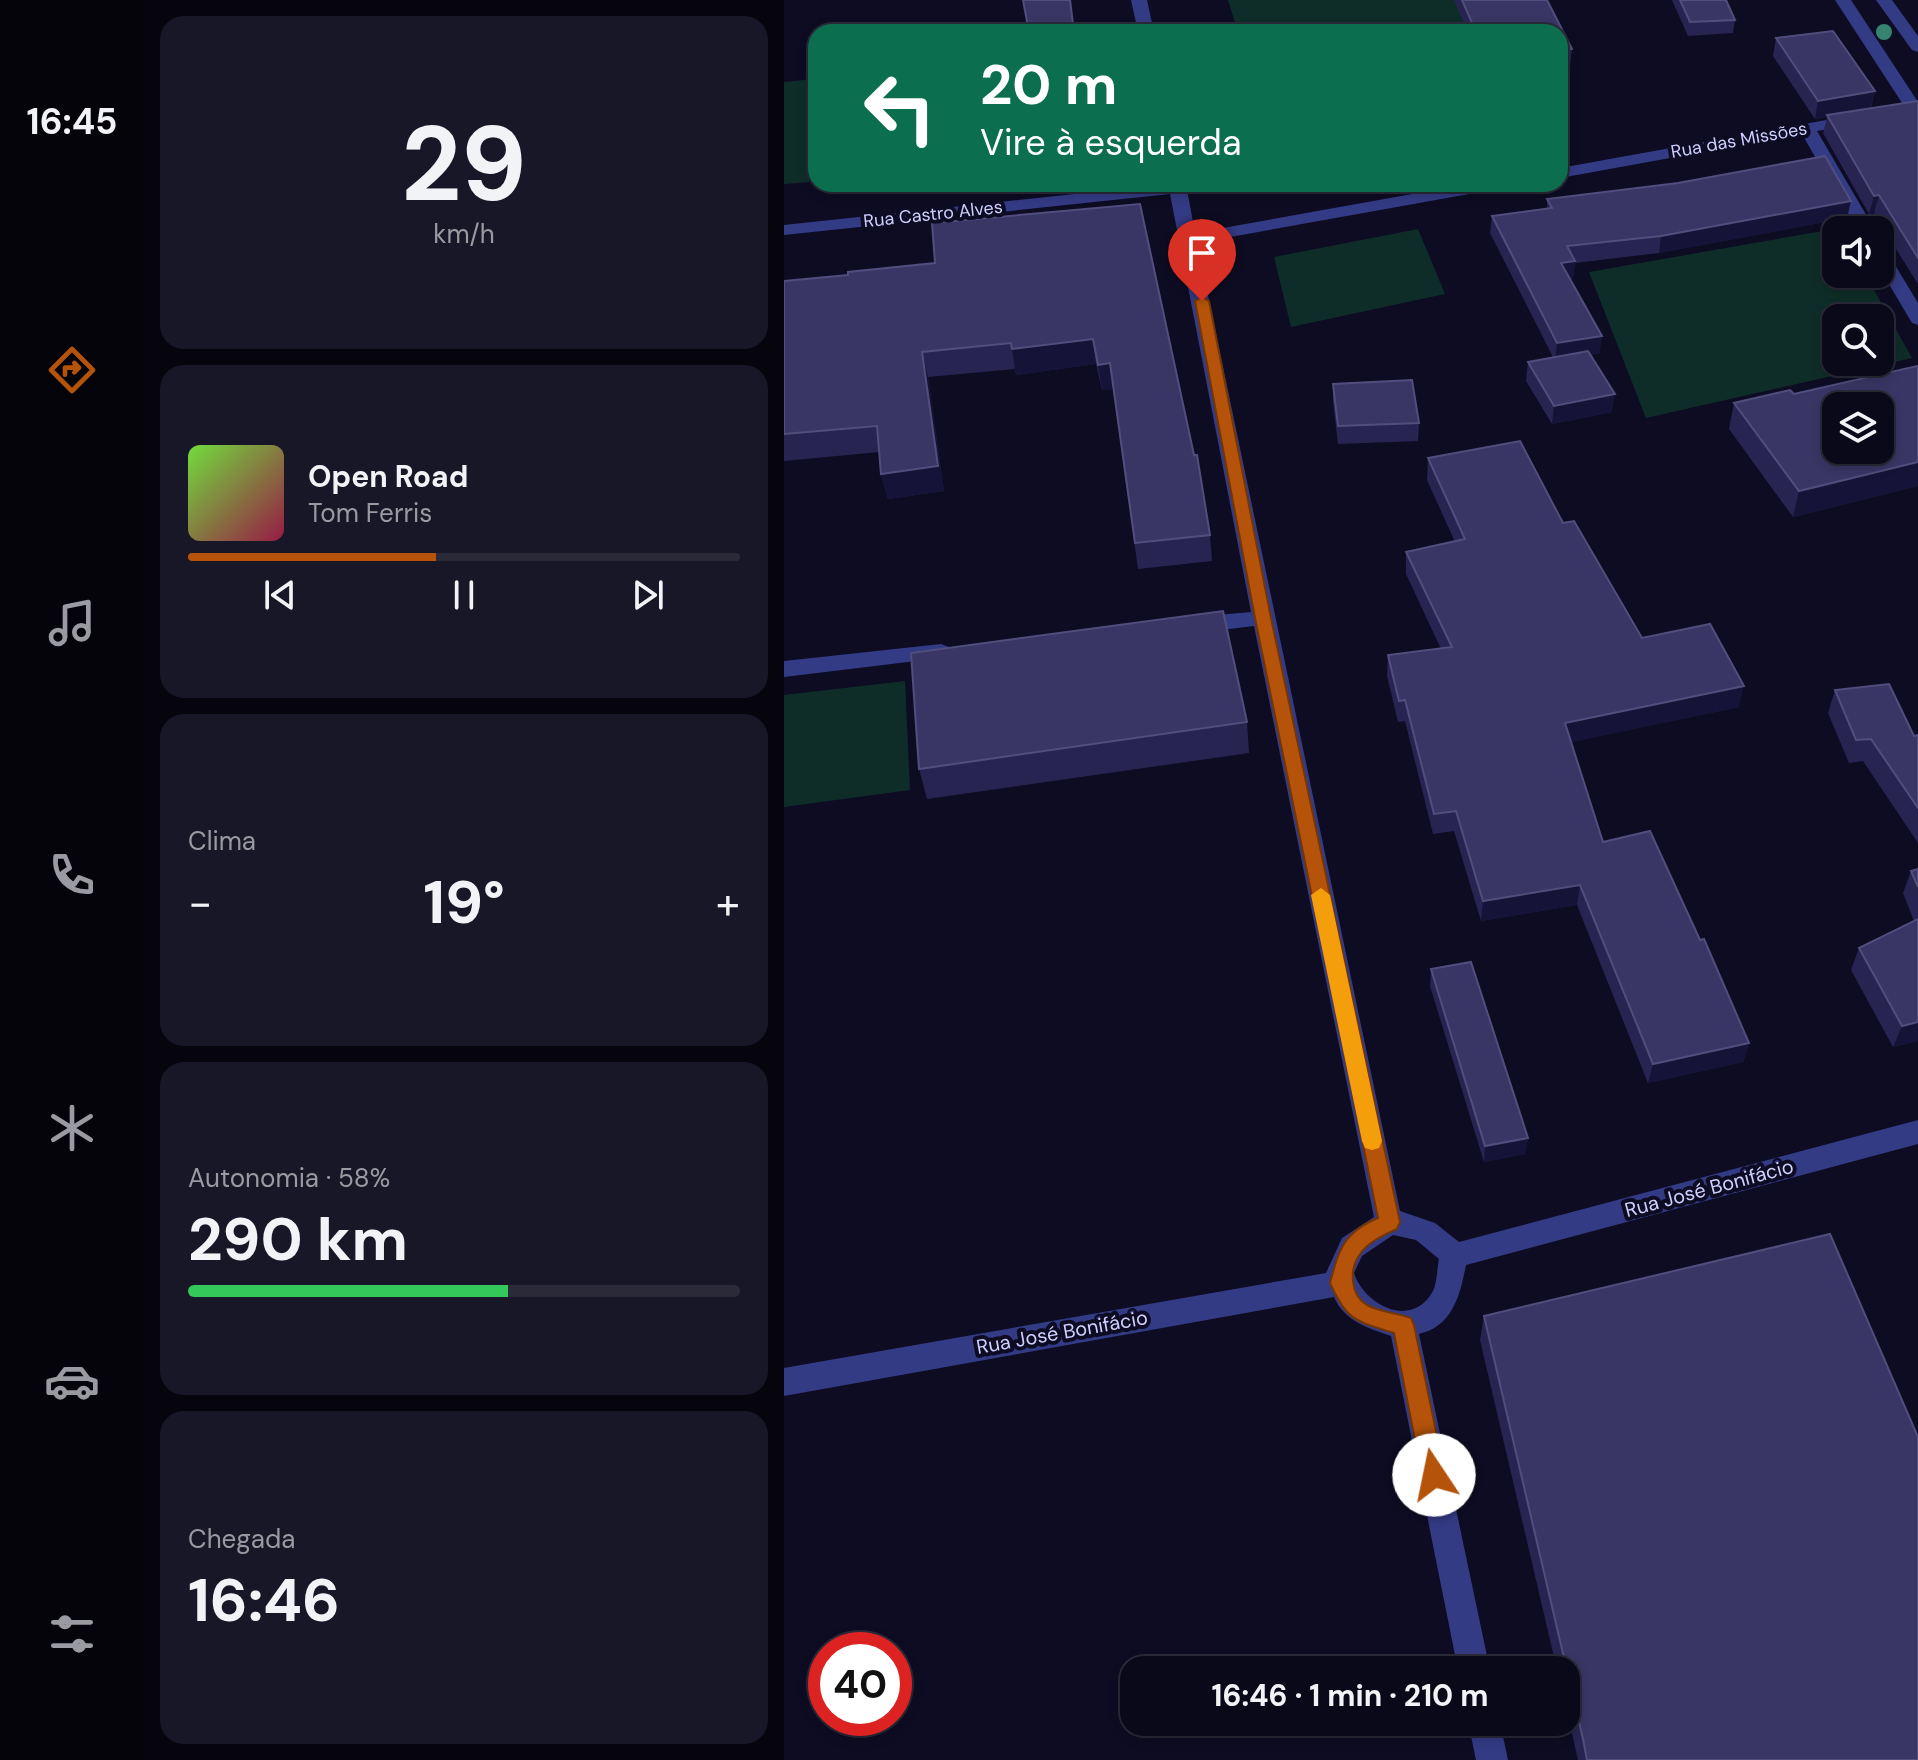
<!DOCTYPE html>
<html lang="pt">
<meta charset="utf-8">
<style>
body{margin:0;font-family:"DM Sans",sans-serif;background:#181727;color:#f1f3f6;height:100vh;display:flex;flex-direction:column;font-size:30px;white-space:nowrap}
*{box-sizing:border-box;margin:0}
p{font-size:26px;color:#999aa2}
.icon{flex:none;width:44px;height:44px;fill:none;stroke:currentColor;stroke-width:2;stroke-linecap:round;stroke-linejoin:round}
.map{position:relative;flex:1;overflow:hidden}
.panel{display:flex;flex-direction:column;gap:16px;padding:16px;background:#06050e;width:640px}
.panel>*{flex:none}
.hud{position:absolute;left:24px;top:24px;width:760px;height:168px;border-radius:24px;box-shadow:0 4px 12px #0003,0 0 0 2px #2a2a39;background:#0b6e4f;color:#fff;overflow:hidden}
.controls{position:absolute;left:1038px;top:216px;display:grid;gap:16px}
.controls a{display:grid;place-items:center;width:72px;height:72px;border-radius:16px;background:#0a091a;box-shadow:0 4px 12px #0003,0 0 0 2px #2a2a39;font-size:40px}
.speed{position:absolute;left:24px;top:1632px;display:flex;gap:16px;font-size:40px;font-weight:700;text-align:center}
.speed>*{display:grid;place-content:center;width:104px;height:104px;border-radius:50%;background:#0a091a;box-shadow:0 4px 12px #0003,0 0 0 2px #2a2a39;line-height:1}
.speed .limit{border:12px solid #d22;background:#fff;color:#111}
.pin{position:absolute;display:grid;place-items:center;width:68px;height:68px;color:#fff;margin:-82px -34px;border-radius:50% 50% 50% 0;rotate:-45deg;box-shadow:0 0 8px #0007}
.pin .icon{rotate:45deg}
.me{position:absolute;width:88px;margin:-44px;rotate:349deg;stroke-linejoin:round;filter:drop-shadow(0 0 6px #0008)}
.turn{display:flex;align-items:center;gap:28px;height:168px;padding:0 40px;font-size:36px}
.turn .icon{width:104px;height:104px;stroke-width:2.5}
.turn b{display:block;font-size:56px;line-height:68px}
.big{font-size:60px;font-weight:700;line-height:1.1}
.panel .tile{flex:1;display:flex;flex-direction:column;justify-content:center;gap:12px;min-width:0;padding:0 28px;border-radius:24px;background:#181727}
.panel .dial{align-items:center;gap:0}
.dial b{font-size:104px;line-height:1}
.song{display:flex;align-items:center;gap:24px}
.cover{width:96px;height:96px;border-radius:12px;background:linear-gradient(135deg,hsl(100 70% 55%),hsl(340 70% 35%))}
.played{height:8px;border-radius:4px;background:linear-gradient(90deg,#b45309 45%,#2a2a39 45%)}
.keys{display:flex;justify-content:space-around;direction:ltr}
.heat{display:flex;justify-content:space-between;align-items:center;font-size:44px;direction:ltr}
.charge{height:12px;border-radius:6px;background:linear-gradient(90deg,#34c759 58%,#2a2a39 0)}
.trip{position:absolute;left:336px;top:1656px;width:460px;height:80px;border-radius:24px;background:#0a091a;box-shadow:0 4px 12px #0003,0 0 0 2px #2a2a39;font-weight:700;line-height:80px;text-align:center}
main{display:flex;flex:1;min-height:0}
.tabs{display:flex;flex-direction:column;width:144px;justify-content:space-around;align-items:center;background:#04040a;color:#999aa2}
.tabs .icon{width:56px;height:56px}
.tabs .current{color:#b45309}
.tabs b{font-size:36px;color:#f1f3f6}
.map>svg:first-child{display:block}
.green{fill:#0f2d28;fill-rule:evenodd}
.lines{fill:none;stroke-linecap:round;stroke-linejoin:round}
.minor{fill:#343b85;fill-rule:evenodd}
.tree{fill:#348470}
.wall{fill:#282452}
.shaded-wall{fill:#151337}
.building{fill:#393665;stroke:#514e7d;stroke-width:2;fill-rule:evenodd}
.route{fill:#b45309;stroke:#753606;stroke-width:2}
.slow{fill:#f59e0b}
.labels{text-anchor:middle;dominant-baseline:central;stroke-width:8;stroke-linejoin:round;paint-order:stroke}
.far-street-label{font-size:18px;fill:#cecfff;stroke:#0d0c23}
.street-label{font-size:20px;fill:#cecfff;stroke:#0d0c23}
</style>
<main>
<nav class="tabs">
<b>16:45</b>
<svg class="icon current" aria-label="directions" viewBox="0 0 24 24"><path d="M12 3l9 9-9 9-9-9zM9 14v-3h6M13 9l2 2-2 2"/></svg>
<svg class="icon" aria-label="music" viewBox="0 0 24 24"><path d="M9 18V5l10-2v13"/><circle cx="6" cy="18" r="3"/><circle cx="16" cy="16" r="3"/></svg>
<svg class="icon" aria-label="phone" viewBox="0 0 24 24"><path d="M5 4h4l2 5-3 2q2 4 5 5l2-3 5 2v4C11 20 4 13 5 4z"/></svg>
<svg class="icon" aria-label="climate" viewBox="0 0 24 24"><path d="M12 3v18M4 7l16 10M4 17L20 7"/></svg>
<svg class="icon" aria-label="car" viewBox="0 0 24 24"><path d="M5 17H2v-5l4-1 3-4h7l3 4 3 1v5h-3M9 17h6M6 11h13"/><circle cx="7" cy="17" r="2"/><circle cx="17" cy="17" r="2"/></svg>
<svg class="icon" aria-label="filters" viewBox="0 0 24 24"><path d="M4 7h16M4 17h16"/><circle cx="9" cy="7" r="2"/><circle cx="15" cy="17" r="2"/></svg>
</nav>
<section class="panel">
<div class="tile dial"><b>29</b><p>km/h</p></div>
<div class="tile">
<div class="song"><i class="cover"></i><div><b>Open Road</b><p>Tom Ferris</p></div></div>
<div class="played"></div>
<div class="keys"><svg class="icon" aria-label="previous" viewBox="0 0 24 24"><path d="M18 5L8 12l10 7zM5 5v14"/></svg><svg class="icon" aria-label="pause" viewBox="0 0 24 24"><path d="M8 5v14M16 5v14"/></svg><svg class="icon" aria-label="next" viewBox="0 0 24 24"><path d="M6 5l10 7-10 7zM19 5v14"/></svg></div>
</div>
<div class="tile"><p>Clima</p>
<div class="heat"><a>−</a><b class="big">19°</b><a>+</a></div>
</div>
<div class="tile"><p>Autonomia · 58%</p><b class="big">290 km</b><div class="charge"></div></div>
<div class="tile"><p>Chegada</p><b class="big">16:46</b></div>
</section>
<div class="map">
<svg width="1134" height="1760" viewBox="0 0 1134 1760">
<rect width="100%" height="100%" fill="#0d0c23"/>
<g class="green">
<polygon points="444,0 678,0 695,30 454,32"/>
<polygon points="30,79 25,182 0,184 0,82"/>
<path d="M1056 228 1052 230V274H1081L1128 358 862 418 805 272ZM1096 318V362H1052V318Z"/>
<polygon points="634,229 661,294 507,327 490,257"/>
<polygon points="121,681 126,790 0,807 0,695"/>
</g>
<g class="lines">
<g class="minor">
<polygon points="347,0 363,0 370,32 354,32"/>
<polygon points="1051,0 1067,0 1134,102 1134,113 1033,131 1091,230 1073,230 1018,134 776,178 776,168 1120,106"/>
<polygon points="1092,0 1108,0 1134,36 1134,52 1128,50"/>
<path d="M384 184H402L411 233 684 184H722L713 189 413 243 616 1211 651 1223 675 1242 1134 1120V1144L682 1265C676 1295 669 1326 635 1334L706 1670H674L607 1336C584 1328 560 1321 550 1297L0 1396V1368L542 1273 558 1238 590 1217 470 626 412 633 404 630 401 625 404 620 412 617 467 612 386 194 0 235V225ZM609 1235 632 1240 655 1259C653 1269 653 1283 649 1291 628 1330 580 1305 570 1273L578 1256Z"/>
<polygon points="1096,249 1102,250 1134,303 1134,325 1128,323 1096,269"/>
<polygon points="157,644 165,647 168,652 165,657 0,677 0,661"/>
<polygon points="684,1722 716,1722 724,1760 692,1760"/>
</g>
</g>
<circle class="tree" cx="1100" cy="32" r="8"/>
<g class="wall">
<polygon points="670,0 763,0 788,49 786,66 776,67 776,32 684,32"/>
<polygon points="888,0 942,0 951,20 949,33 904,36"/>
<polygon points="992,38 1091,91 1087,108 1134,101 1134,284 1090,214 1085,214 1039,133 1043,117 1031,119 989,56"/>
<polygon points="763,199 1063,218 875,253 791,263 789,278 786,279 816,353 806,355 828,412 768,424 742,381 744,362 769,357 706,233 708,216 763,208"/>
<polygon points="356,204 426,535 428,561 354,569 329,389 318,390 312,364 232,375 231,369 144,377 160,491 104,499 97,474 95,452 0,461 0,281 64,275 151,263"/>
<polygon points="1134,367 1134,486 1009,517 945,429 950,403 1010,394"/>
<polygon points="549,384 635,423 634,441 554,444 549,402"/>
<polygon points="644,458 779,523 858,638 955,707 787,742 819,842 916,940 965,1043 959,1062 864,1083 793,905 697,921 670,831 649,834 621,721 614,722 603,676 604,655 657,649 622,574 622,552 671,542 643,480"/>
<polygon points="1051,690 1130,736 1134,735 1134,843 1079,761 1065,763 1044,713"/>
<polygon points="463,722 465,753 143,799 135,769"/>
<polygon points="1134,869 1134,1041 1109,1047 1067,970 1075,948 1130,921 1119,893 1127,871"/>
<polygon points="647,969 744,1138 741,1154 700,1162 646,986"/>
<polygon points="700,1316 1134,1760 794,1760 782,1708 782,1670 773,1670 696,1340"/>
</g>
<g class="shaded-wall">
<polygon points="1091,91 1086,109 1043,115 1043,117 1031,119 1034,101"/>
<polygon points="1095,195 1090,214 1085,214 1090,196"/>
<polygon points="1067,201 1063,218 875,253 877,236"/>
<polygon points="791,261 789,278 775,280 777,263"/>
<polygon points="818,336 816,353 771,360 773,343"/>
<polygon points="309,339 312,364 232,375 228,349"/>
<polygon points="138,352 144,377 160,491 104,499 97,474"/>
<polygon points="326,363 329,389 318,390 314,365"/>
<polygon points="831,394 828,412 768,424 770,406"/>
<polygon points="1134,462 1134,486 1009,517 1015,491"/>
<polygon points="960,686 955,707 778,744 781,723"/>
<polygon points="796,885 793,905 697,921 699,901"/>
<polygon points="1134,1022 1134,1041 1109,1047 1118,1026"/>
<polygon points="965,1043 959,1062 864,1083 869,1064"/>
<polygon points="744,1138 741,1154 700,1162 701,1146"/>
</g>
<g class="building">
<polygon points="239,0 286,0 290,32 245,32"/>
<polygon points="678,0 763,0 788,49 776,50 776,32 692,32"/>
<polygon points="896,0 942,0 951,20 906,22"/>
<polygon points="1049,31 1091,91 1034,101 992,38"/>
<polygon points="1134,101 1134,258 1095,195 1090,196 1043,115"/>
<polygon points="1041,156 1067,201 877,236 783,246 791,261 777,263 818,336 773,343 708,216 768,208 763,199 894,183"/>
<polygon points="356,204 410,455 413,455 426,535 351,543 326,363 314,365 309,339 228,349 227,343 138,352 154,466 97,474 93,426 0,434 0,281 64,275 64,272 151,263 148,223"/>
<polygon points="804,351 831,394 770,406 744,362"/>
<path d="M1133 366 1134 367V462L1015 491 950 403 1006 390 1010 394ZM1052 406H1096V450H1052Z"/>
<polygon points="628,380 635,423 554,426 549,384"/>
<polygon points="736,441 779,523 790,521 858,638 926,624 960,686 781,723 819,842 866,831 916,940 920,939 965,1043 869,1064 796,885 699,901 672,811 650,814 621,700 615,701 604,655 668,647 622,552 681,539 644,458"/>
<polygon points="439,611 463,722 135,769 127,653"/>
<polygon points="1105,684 1130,736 1134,735 1134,808 1087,739 1072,740 1051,690"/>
<polygon points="1134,869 1134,887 1127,871"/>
<polygon points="1134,919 1134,1022 1118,1026 1075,948"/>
<polygon points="687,962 744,1138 701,1146 647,969"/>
<polygon points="1046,1234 1134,1437 1134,1760 803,1760 799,1739 700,1316"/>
</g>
<path class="route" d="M418 297 425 301 487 618 616 1222 613 1229C600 1235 584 1242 576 1254 565 1269 566 1295 583 1305 596 1312 613 1313 627 1318L630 1325 661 1475 658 1483 650 1486 642 1483 638 1475 610 1333C571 1321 563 1321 546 1283 555 1249 560 1232 594 1218L471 618 411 301Z"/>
<polygon class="slow" points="537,888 546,895 598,1141 595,1148 588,1150 581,1148 578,1141 527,895"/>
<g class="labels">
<g class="far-street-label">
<text transform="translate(955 140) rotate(-10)">Rua das Missões</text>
<text transform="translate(149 214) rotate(-6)">Rua Castro Alves</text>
</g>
<g class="street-label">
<text transform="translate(925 1188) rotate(-15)">Rua José Bonifácio</text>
<text transform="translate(278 1332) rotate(-10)">Rua José Bonifácio</text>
</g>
</g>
</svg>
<div class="controls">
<a><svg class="icon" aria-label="sound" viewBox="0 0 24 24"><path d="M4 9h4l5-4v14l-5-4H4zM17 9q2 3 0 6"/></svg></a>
<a><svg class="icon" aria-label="search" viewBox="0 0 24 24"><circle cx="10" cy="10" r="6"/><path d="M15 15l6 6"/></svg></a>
<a><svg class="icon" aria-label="layers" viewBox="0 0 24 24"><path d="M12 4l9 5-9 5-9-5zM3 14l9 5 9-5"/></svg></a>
</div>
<div class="speed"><div class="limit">40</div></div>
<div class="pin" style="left:418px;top:301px;background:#d93025"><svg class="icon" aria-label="arrive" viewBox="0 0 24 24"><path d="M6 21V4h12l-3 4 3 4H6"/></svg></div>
<svg class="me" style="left:650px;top:1475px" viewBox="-20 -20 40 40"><circle r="19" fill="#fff"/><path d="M0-13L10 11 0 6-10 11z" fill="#b45309"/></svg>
<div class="trip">16:46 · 1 min · 210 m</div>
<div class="hud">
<div class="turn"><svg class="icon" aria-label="left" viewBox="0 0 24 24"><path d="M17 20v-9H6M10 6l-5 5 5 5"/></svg><div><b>20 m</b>Vire à esquerda</div></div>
</div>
</div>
</main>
